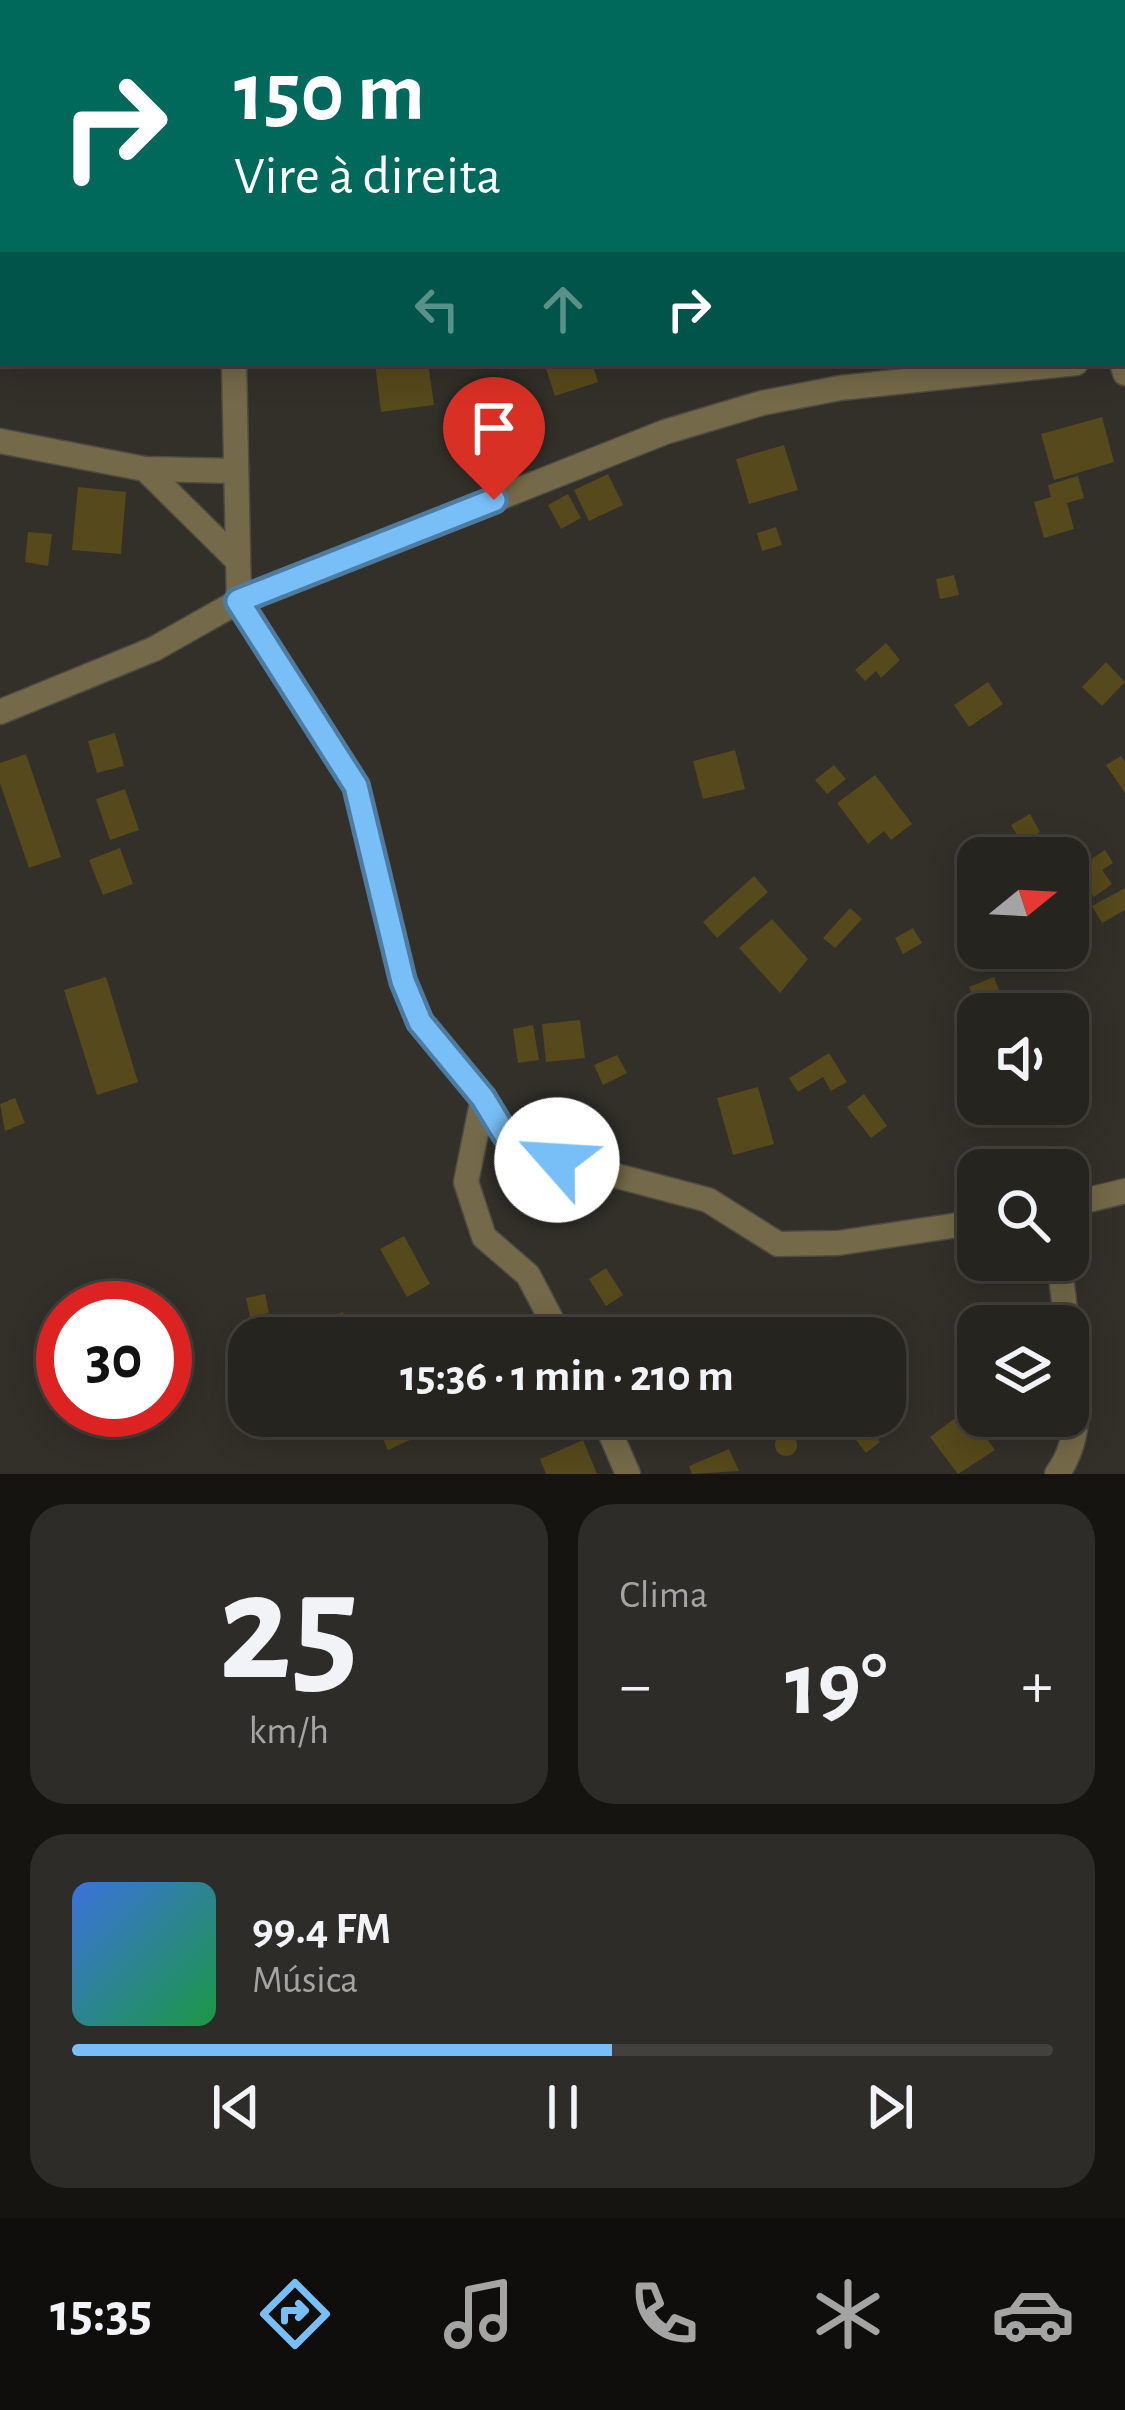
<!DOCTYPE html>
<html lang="pt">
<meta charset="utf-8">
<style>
body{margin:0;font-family:"Alegreya Sans",sans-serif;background:#2e2c28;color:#f1f3f6;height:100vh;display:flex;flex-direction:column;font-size:45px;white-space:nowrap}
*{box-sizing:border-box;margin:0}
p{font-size:39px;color:#a4a4a4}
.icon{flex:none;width:66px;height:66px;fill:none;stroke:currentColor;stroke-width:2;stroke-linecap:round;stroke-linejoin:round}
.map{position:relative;height:1474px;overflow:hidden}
.details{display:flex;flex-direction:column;gap:30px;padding:30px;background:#151411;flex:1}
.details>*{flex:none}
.banner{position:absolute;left:0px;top:0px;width:1125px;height:366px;box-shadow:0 6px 30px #0003,0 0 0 3px #42413d;background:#00695c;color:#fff;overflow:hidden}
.needle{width:78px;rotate:72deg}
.controls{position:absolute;left:957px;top:837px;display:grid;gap:24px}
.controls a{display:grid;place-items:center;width:132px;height:132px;border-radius:24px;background:#26241f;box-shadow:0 6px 30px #0003,0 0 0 3px #42413d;font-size:60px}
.speed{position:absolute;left:36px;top:1281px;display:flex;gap:24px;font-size:60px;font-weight:700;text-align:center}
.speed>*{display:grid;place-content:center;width:156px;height:156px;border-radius:50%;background:#26241f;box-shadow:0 6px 30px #0003,0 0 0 3px #42413d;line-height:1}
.speed .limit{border:18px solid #d22;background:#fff;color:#111}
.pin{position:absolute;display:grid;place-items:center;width:102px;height:102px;color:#fff;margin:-123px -51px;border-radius:50% 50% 50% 0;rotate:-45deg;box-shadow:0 0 12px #0007}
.pin .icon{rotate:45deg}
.me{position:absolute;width:132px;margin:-66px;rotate:296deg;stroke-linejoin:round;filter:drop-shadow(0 0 9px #0008)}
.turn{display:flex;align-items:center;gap:42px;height:252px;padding:0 36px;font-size:54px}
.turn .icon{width:156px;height:156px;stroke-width:2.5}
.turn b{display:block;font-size:84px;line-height:102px}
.lanes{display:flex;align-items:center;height:114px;padding:0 36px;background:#0003;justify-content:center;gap:60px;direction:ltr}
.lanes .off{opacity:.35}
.big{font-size:90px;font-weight:700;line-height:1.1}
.details .tile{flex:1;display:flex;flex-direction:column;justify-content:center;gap:18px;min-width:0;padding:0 42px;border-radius:36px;background:#2e2c28}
.details .dial{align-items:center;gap:0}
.dial b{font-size:156px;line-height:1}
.song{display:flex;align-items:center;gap:36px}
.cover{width:144px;height:144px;border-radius:18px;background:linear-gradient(135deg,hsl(220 70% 55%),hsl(140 70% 35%))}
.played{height:12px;border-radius:6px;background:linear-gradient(90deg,#78bff7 55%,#42413d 55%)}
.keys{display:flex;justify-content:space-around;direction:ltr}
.heat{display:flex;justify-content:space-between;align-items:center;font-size:66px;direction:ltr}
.details .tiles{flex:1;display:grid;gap:30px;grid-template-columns:1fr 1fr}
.tile:last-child{grid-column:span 2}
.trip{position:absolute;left:228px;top:1317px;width:678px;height:120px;border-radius:36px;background:#26241f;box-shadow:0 6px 30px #0003,0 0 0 3px #42413d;font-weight:700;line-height:120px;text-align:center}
.tabs{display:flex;height:192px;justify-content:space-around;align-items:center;background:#0f0e0c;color:#a4a4a4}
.tabs .icon{width:84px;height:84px}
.tabs .on{color:#78bff7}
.tabs b{font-size:54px;color:#f1f3f6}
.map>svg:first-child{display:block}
.building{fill:#56491b}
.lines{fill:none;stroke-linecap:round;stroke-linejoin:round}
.minor-casing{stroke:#4d4b44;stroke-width:27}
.minor{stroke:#746a49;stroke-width:24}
.route-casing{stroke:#4e7ca1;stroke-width:30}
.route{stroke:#78bff7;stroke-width:21}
</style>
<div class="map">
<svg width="1125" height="1474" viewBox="0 0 1125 1474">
<rect width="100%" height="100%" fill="#323029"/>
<g class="building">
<polygon points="375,363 428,363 434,405 381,412"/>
<polygon points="544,363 592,363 598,382 555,396"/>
<polygon points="1102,417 1114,462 1054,480 1041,434"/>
<polygon points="784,445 798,490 749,504 736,459"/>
<polygon points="608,474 623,505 589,521 574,490"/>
<polygon points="1078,476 1084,498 1067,503 1074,529 1044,538 1034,502 1051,497 1048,485"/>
<polygon points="78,487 126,492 121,554 72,550"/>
<polygon points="568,494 581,518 561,529 548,505"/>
<polygon points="776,527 782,545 762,551 757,533"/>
<polygon points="28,532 52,534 48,566 25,562"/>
<polygon points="954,575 959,595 940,599 936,579"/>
<polygon points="886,643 900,660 881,678 876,671 865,681 855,670"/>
<polygon points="1106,662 1125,682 1102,706 1082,687"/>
<polygon points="988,682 1003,704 969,727 954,705"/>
<polygon points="115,733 124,766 97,773 88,741"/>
<polygon points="735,750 745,789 703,799 693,761"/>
<polygon points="26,754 61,857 29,868 0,783 0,763"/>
<polygon points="1121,756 1125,762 1125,793 1106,765"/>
<polygon points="834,765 846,779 827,794 815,780"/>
<polygon points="875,775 912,824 891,840 884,831 868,844 837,803"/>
<polygon points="125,789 139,830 110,840 96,799"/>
<polygon points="1030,814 1040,832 1022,843 1011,825"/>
<polygon points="120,848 133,884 103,895 89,860"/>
<polygon points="1105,850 1113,863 1102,870 1112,884 1094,897 1076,870"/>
<polygon points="754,876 768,892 717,938 703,922"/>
<polygon points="1125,888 1125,910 1102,923 1092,906"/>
<polygon points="850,908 862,919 835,948 823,938"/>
<polygon points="772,919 808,959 780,993 739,948"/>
<polygon points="913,928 922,943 903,954 895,938"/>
<polygon points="106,977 138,1082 97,1095 64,990"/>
<polygon points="994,977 1000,993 976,1004 969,987"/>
<polygon points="580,1020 585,1058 546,1062 542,1024"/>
<polygon points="533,1025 539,1060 518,1063 513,1029"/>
<polygon points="829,1053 847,1082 831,1091 823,1077 798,1092 789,1078"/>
<polygon points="617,1055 627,1073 603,1085 594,1065"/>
<polygon points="758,1087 774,1144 733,1155 717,1098"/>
<polygon points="864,1094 887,1126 871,1138 847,1107"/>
<polygon points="15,1098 25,1123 5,1131 0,1104"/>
<polygon points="404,1236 430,1284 407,1297 380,1249"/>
<polygon points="606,1268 623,1295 606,1306 589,1279"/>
<polygon points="265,1294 269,1313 250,1317 246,1298"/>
<polygon points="1048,1309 1055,1326 1017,1326 1015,1322"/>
<polygon points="343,1312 352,1338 336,1338 328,1317"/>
<polygon points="497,1321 504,1338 455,1338"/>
<polygon points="966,1410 995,1450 958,1474 930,1437"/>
<polygon points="372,1416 401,1416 412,1439 388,1450"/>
<polygon points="867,1425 880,1442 866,1453 853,1436"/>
<circle cx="786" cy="1445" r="11"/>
<polygon points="583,1440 597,1474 546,1474 540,1459"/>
<polygon points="729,1449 739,1471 692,1474 689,1466"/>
</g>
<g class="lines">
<defs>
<g id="minor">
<polyline points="221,0 244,3"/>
<polyline points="462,3 462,0"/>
<polyline points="1122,49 1125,49"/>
<polyline points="234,363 239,601 356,786 403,981 420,1022 483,1098 515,1149 708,1200 778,1244 838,1243 978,1222"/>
<polyline points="1122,363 1125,373"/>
<polyline points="0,441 145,469 236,471"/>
<polyline points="145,469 237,560"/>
<polyline points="0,712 154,649 239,601 665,432 762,403 840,388 1076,363"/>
<polyline points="483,1098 466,1182 484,1237 528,1275 561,1338"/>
<polyline points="1068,1205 1125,1191"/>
<polyline points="1059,1260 1067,1326"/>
<polyline points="603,1416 628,1474"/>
<path d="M1057 1474C1088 1431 1074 1382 1068 1332"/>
</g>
</defs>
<use href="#minor" class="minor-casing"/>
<use href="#minor" class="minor"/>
</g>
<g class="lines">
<defs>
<polyline id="route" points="494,500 238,601 356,786 403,981 420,1022 483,1098 514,1149 557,1160"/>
</defs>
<use href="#route" class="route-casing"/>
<use href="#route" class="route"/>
</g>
</svg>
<div class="controls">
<a><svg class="needle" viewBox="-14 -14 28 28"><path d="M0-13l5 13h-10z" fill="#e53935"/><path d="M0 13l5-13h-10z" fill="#a4a4a4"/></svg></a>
<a><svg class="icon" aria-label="sound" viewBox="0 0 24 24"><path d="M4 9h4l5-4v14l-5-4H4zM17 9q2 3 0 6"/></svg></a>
<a><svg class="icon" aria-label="search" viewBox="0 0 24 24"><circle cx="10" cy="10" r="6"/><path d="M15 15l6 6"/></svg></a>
<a><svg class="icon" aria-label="layers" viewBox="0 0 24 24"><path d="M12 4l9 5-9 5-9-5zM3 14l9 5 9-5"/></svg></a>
</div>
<div class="speed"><div class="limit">30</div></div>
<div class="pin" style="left:494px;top:500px;background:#d93025"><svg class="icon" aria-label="arrive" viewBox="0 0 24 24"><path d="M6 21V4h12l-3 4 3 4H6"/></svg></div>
<svg class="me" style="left:557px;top:1160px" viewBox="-20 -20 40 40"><circle r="19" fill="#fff"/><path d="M0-13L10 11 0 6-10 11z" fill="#78bff7"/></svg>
<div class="trip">15:36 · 1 min · 210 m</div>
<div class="banner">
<div class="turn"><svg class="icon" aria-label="right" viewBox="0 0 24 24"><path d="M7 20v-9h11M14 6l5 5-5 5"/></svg><div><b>150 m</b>Vire à direita</div></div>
<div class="lanes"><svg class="icon off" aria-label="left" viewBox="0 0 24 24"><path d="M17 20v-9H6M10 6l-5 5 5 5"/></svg><svg class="icon off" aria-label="ahead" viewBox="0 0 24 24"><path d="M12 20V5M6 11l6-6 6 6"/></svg><svg class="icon" aria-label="right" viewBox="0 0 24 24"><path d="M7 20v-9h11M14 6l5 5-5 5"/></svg></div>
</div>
</div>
<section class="details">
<div class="tiles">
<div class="tile dial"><b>25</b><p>km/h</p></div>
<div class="tile"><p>Clima</p>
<div class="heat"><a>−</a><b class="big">19°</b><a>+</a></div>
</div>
<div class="tile">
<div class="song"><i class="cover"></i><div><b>99.4 FM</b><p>Música</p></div></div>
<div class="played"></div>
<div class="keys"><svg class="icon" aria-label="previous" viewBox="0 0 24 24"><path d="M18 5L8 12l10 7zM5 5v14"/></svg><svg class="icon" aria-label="pause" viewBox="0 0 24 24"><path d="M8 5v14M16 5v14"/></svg><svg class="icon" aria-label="next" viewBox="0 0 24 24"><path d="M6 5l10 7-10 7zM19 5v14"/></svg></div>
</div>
</div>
</section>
<nav class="tabs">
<b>15:35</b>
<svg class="icon on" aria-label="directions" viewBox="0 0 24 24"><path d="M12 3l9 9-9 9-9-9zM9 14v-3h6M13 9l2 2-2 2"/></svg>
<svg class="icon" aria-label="music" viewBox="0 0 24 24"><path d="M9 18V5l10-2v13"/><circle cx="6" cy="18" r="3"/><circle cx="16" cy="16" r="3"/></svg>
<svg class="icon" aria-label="phone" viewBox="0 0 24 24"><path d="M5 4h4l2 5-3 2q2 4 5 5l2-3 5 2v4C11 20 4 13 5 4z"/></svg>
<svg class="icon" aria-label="climate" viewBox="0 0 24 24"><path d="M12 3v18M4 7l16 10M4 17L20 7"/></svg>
<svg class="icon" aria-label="car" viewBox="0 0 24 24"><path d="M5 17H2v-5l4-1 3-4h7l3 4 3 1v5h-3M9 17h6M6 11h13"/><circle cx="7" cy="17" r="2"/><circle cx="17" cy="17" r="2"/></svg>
</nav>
